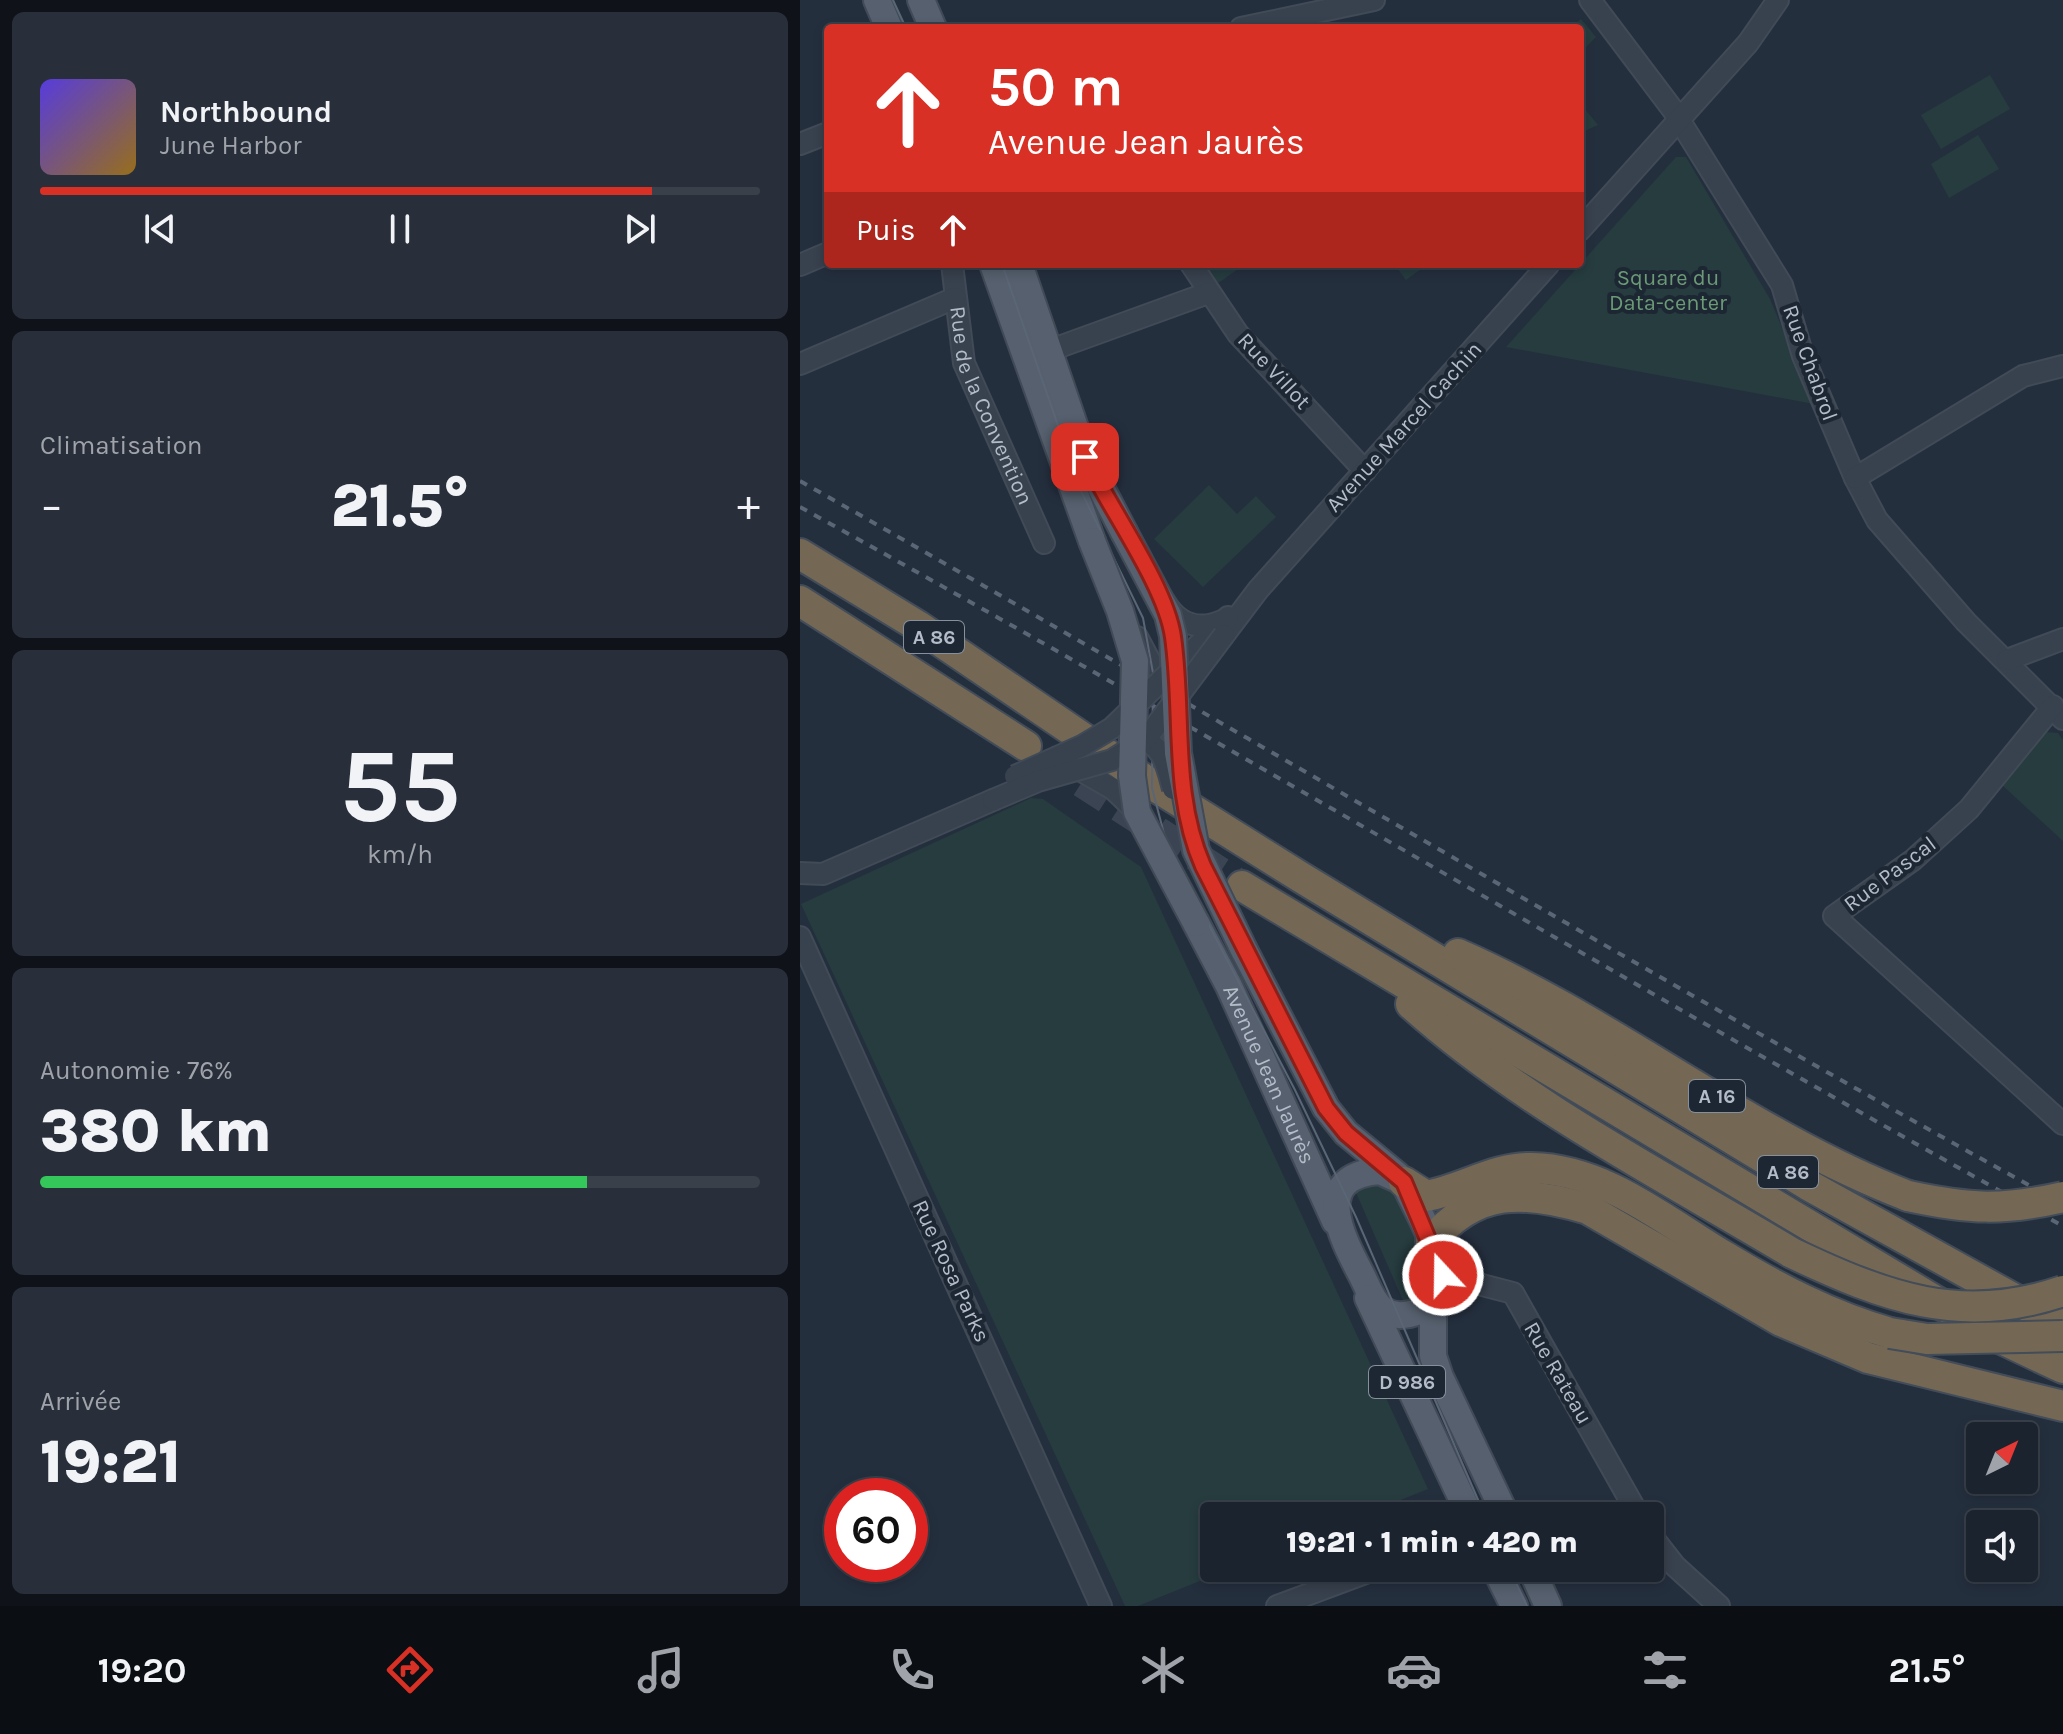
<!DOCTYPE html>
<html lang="fr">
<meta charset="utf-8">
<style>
body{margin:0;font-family:Karla,sans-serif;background:#282f3a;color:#f1f3f6;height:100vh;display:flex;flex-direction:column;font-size:30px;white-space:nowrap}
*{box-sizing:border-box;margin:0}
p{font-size:26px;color:#a0a4aa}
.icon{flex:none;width:44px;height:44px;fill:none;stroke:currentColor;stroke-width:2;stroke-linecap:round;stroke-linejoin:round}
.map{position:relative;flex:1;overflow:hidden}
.sheet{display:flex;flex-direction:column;gap:12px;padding:12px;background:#0f1319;width:800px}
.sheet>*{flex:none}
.guide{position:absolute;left:24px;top:24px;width:760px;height:244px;border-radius:8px;box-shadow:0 4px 12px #0003,0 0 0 2px #39404a;background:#d93025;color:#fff;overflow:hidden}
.needle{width:52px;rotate:43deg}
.buttons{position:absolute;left:1166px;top:1422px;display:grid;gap:16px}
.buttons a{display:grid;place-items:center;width:72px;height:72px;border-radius:8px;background:#1b232e;box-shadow:0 4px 12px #0003,0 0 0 2px #39404a;font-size:40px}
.speed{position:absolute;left:24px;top:1478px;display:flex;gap:16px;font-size:40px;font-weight:700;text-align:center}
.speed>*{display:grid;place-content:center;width:104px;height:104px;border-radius:50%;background:#1b232e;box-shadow:0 4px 12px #0003,0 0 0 2px #39404a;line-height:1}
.speed .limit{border:12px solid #d22;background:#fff;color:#111}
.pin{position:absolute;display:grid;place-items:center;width:68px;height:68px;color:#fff;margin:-34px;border-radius:16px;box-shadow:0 4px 12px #0006}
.me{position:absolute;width:88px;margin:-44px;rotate:339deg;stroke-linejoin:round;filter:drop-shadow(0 0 6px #0008)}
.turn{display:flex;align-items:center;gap:28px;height:168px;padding:0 32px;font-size:36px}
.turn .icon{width:104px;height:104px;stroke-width:2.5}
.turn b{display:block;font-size:56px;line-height:68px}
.then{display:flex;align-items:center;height:76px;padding:0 32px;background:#0003;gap:16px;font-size:30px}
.big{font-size:60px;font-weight:800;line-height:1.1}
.sheet .tile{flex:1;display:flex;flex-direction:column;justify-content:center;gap:12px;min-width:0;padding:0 28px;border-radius:12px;background:#282f3a}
.sheet .dial{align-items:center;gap:0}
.dial b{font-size:104px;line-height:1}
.song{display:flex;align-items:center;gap:24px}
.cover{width:96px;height:96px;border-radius:12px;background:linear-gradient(135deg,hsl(250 70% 55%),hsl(40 70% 35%))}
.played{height:8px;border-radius:4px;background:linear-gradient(90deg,#d93025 85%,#39404a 85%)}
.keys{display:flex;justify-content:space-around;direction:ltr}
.heat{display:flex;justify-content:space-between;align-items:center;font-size:44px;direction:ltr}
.charge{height:12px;border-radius:6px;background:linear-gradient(90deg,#34c759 76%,#39404a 0)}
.trip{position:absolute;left:400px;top:1502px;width:464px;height:80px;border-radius:8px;background:#1b232e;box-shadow:0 4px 12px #0003,0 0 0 2px #39404a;font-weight:800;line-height:80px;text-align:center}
.menu{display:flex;height:128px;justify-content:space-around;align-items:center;background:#0b0e12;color:#a0a4aa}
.menu .icon{width:56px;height:56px}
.menu .active{color:#d93025}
.menu b{font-size:36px;color:#f1f3f6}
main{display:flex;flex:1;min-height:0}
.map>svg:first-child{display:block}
.green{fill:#263c3f}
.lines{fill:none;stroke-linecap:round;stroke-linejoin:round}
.highway-tunnel{stroke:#3a4453;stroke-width:30;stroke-dasharray:30 15;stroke-linecap:butt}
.minor-casing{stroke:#414a57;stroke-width:24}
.major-casing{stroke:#414a57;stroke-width:30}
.highway-casing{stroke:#434c59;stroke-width:34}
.minor{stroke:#38414e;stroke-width:20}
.major{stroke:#56606e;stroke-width:26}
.highway{stroke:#746855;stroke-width:30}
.tram{stroke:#5a6575;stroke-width:2}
.rail{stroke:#5a6575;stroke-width:4;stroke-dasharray:8 8;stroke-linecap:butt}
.minor-bridge-casing{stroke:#414a57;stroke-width:24;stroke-linecap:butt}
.major-bridge-casing{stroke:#414a57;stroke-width:30;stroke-linecap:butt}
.highway-bridge-casing{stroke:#434c59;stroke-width:34;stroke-linecap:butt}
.minor-bridge{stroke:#38414e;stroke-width:20}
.major-bridge{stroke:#56606e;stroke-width:26}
.highway-bridge{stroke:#746855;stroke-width:30}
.route-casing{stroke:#8d1f18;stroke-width:20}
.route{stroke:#d93025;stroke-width:14}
.labels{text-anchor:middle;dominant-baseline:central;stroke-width:8;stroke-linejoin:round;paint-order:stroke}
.shield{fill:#1d2633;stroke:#878f9c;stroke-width:2}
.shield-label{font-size:20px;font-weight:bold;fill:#b4bcc9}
.park-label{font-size:22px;fill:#6b9a76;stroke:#1d2633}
.street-label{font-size:22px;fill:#b4bcc9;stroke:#1d2633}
</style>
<main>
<section class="sheet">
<div class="tile">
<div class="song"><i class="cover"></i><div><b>Northbound</b><p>June Harbor</p></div></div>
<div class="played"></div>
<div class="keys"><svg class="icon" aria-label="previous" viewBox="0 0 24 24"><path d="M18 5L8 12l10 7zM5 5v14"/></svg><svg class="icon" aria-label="pause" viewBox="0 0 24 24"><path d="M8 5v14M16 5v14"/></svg><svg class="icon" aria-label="next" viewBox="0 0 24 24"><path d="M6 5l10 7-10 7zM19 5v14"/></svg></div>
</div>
<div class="tile"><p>Climatisation</p>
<div class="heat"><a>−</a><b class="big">21.5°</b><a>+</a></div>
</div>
<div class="tile dial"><b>55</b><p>km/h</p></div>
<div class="tile"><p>Autonomie · 76%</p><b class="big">380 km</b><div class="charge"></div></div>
<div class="tile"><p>Arrivée</p><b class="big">19:21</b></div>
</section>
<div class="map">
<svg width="1263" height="1606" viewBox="0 0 1263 1606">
<rect width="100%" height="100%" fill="#242f3e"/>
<g class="green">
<polygon points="781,19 796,37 780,53 780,28 770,28"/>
<polygon points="1190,75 1210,109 1141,149 1121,115"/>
<polygon points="780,103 798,125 780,133"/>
<polygon points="1178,135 1199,169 1149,198 1131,164"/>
<polygon points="876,157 886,157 970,299 1014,404 706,347"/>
<polygon points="417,264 445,264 417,284 407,270"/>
<polygon points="594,264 628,264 606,280"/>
<polygon points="409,485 437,514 456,496 476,517 403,587 354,539"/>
<polygon points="1245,732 1258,733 1263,740 1263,841 1202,785"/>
<polygon points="231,798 243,799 341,867 628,1489 561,1516 414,1516 414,1568 432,1568 338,1606 325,1606 1,904"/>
<polygon points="580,1182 595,1191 630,1267 626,1296 605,1305 554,1188"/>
</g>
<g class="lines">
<polyline class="highway-tunnel" points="244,758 442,886"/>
<defs>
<g id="minor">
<polyline points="790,0 873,110 982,285 1003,356 1055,478 1077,520 1166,622 1263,719"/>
<polyline points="441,28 574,0"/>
<polyline points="0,144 28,133"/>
<polyline points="780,230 948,43 978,0"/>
<path id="s1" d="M152 264 164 363 244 543"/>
<polyline points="391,264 438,334 565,471"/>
<polyline points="0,265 28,253"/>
<polyline points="248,351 408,293"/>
<polyline points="0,364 155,298"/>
<polyline points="1055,478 1223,376 1263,366"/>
<path d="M365 602C378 624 399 631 422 621"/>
<polyline points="424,635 458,590 749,264"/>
<polyline points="337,637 352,665 382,677"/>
<polyline points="1207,660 1263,639"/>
<polyline points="368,674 428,617"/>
<polyline points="1253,706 1169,809 1113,860 1034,916 1263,1124"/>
<polyline points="280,770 313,789 337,812"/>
<polyline points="0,873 23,874 193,800"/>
<polyline points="0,937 301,1606"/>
<polyline points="643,1275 713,1293 839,1516"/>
<polyline points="850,1534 875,1566 919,1606"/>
<polyline points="477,1606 579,1568"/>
</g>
<g id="major">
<polyline points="77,0 89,28"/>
<polyline points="121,0 133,28"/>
<polyline points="193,264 292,541"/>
<polyline points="219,264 285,457 324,532"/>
<path id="s2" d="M396 923 429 986 535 1221"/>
<polyline points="444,950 526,1108 546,1133 597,1175"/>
<path d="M580 1171 604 1182C618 1215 669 1290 619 1311 607 1316 593 1317 583 1310 572 1302 567 1285 561 1274 541 1236 510 1176 580 1171Z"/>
<polyline points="568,1298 670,1516"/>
<polyline points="633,1302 633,1356 640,1377 706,1516"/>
<polyline points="695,1568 714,1606"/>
<polyline points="731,1568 748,1606"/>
</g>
<g id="highway">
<polyline points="0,554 118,626 342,778 502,878 1008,1185 1263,1326"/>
<polyline points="0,601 226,746"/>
<polyline points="442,886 1189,1333 1263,1368"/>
<path d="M658 954C814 1022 951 1136 1108 1196"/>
<path d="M611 1004C724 1105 864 1176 992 1253"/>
<path d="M604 1182 626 1196C662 1190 694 1167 732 1168 804 1169 865 1221 924 1256 977 1288 1030 1316 1090 1333"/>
<path d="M631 1242C675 1187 725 1190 788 1209L981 1321 1068 1358 1263 1406"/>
</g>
</defs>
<use href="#minor" class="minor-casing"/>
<use href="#major" class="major-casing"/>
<use href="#highway" class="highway-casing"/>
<use href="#minor" class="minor"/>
<use href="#major" class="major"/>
<use href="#highway" class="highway"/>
<g class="tram">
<polyline points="93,0 106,28"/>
<polyline points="202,264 280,489 343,618 353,673 352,788 367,845 495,1090 556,1217 685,1516"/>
<polyline points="709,1568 727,1606"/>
</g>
<g class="rail">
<path d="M0 481C422 720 838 970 1263 1204"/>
<path d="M0 507C424 741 839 991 1263 1226"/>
</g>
<defs>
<g id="minor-bridge">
<path d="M335 735C363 745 366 762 373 789"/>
<polyline points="215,776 282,746 312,728 368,674"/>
<polyline points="193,800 238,781 312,760 346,739 424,635"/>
</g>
<g id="major-bridge">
<polyline points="324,532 368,615 373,636 378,753 396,850 444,950"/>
<polyline points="292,541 320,611 335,661 332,776 337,812 396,923"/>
</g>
<g id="highway-bridge">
<path d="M1108 1196C1169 1209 1202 1211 1263 1197"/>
<path d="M992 1253C1085 1297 1161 1326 1263 1291"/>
<polyline points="1090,1333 1127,1339 1263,1336"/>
</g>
</defs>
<use href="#minor-bridge" class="minor-bridge-casing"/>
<use href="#major-bridge" class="major-bridge-casing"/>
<use href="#highway-bridge" class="highway-bridge-casing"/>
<use href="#minor-bridge" class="minor-bridge"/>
<use href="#major-bridge" class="major-bridge"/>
<use href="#highway-bridge" class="highway-bridge"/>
</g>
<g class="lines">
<defs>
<path id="route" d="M285 457C309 508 366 586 373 637 384 714 371 793 403 866L526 1108 546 1133 604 1182 643 1275"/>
</defs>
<use href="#route" class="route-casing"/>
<use href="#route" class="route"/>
</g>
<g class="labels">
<g class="shield">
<rect x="104" y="621" width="60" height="32" rx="6"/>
<rect x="889" y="1080" width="56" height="32" rx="6"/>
<rect x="958" y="1156" width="60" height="32" rx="6"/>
<rect x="569" y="1366" width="76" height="32" rx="6"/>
</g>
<g class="shield-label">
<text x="134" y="637">A 86</text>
<text x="917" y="1096">A 16</text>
<text x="988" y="1172">A 86</text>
<text x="607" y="1382">D 986</text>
</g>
<g class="park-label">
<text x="868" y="278">Square du<tspan x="868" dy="25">Data-center</tspan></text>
</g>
<g class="street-label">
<text transform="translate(1010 363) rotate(70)">Rue Chabrol</text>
<text transform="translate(474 371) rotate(47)">Rue Villot</text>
<text stroke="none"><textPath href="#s1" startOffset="148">Rue de la Convention</textPath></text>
<text transform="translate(604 427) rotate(-48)">Avenue Marcel Cachin</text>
<text transform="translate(1090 874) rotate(-37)">Rue Pascal</text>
<text stroke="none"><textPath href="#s2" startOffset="168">Avenue Jean Jaurès</textPath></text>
<text transform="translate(151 1271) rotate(65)">Rue Rosa Parks</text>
<text transform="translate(758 1373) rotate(60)">Rue Rateau</text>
</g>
</g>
</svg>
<div class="buttons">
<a><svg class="needle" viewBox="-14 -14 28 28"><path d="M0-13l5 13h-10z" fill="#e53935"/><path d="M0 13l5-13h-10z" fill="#a0a4aa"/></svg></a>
<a><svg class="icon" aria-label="sound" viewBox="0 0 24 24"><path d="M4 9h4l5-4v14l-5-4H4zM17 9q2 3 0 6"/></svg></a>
</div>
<div class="speed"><div class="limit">60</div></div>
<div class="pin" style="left:285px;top:457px;background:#d93025"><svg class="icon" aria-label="arrive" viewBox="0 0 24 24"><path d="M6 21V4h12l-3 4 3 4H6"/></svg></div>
<svg class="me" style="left:643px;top:1275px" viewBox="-20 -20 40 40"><circle r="17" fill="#d93025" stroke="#fff" stroke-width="3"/><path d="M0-11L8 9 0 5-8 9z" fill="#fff"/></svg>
<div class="trip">19:21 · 1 min · 420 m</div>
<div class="guide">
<div class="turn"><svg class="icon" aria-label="ahead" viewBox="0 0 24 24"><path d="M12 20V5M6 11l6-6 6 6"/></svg><div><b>50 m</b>Avenue Jean Jaurès</div></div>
<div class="then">Puis<svg class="icon" aria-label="ahead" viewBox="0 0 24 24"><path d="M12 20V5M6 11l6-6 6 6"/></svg></div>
</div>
</div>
</main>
<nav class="menu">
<b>19:20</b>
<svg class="icon active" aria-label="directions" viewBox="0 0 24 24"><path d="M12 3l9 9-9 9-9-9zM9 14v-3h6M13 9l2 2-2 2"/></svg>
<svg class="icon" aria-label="music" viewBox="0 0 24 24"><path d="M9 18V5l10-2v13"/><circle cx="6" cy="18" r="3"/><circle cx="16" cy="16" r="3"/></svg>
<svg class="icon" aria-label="phone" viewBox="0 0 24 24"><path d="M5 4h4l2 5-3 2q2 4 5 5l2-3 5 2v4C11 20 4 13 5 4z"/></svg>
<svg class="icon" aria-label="climate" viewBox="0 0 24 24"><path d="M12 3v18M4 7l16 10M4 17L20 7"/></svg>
<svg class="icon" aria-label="car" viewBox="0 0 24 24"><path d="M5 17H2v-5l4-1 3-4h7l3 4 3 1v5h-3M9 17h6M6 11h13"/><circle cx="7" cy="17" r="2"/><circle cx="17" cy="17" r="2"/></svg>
<svg class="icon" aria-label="filters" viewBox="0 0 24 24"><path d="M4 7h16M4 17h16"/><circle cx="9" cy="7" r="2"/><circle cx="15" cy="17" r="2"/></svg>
<b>21.5°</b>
</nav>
